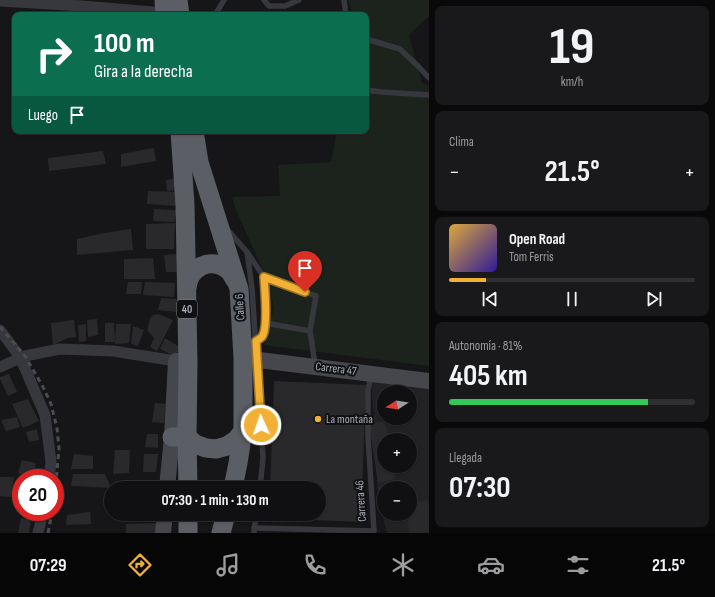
<!DOCTYPE html>
<html lang="es">
<meta charset="utf-8">
<style>
body{margin:0;font-family:"Sofia Sans Condensed",sans-serif;background:#19191b;color:#f1f3f6;height:100vh;display:flex;flex-direction:column;font-size:15px;white-space:nowrap}
*{box-sizing:border-box;margin:0}
p{font-size:13px;color:#9c9d9f}
.icon{flex:none;width:22px;height:22px;fill:none;stroke:currentColor;stroke-width:2;stroke-linecap:round;stroke-linejoin:round}
.map{position:relative;flex:1;overflow:hidden}
.panel{display:flex;flex-direction:column;gap:6px;padding:6px;background:#09090a;width:286px}
.panel>*{flex:none}
.top-card{position:absolute;left:12px;top:12px;width:357px;height:122px;border-radius:8px;box-shadow:0 1px 3px #0004,0 0 0 1px #303032;background:#0b6e4f;color:#fff;overflow:hidden}
.needle{width:26px;rotate:258deg}
.buttons{position:absolute;left:377px;top:385px;display:grid;gap:8px}
.buttons a{display:grid;place-items:center;width:40px;height:40px;border-radius:50%;background:#101012;box-shadow:0 1px 3px #0004,0 0 0 1px #303032;font-size:20px}
.speed{position:absolute;left:12px;top:469px;display:flex;gap:8px;font-size:20px;font-weight:700;text-align:center}
.speed>*{display:grid;place-content:center;width:52px;height:52px;border-radius:50%;background:#101012;box-shadow:0 1px 3px #0004,0 0 0 1px #303032;line-height:1}
.speed .limit{border:6px solid #d22;background:#fff;color:#111}
.pin{position:absolute;display:grid;place-items:center;width:34px;height:34px;color:#fff;margin:-41px -17px;border-radius:50% 50% 50% 0;rotate:-45deg;box-shadow:0 0 4px #0007}
.pin .icon{rotate:45deg}
.me{position:absolute;width:44px;margin:-22px;rotate:357deg;stroke-linejoin:round;filter:drop-shadow(0 0 3px #0008)}
.turn{display:flex;align-items:center;gap:14px;height:84px;padding:0 16px;font-size:18px}
.turn .icon{width:52px;height:52px;stroke-width:2.5}
.turn b{display:block;font-size:28px;line-height:34px}
.then{display:flex;align-items:center;height:38px;padding:0 16px;background:#0003;gap:8px;font-size:15px}
.big{font-size:30px;font-weight:700;line-height:1.1}
.panel .tile{flex:1;display:flex;flex-direction:column;justify-content:center;gap:6px;min-width:0;padding:0 14px;border-radius:8px;background:#19191b}
.panel .dial{align-items:center;gap:0}
.dial b{font-size:52px;line-height:1}
.song{display:flex;align-items:center;gap:12px}
.cover{width:48px;height:48px;border-radius:6px;background:linear-gradient(135deg,hsl(40 70% 55%),hsl(250 70% 35%))}
.played{height:4px;border-radius:2px;background:linear-gradient(90deg,#f2b134 15%,#303032 15%)}
.keys{display:flex;justify-content:space-around;direction:ltr}
.heat{display:flex;justify-content:space-between;align-items:center;font-size:22px;direction:ltr}
.charge{height:6px;border-radius:3px;background:linear-gradient(90deg,#34c759 81%,#303032 0)}
.trip{position:absolute;left:104px;top:481px;width:222px;height:40px;border-radius:20px;background:#101012;box-shadow:0 1px 3px #0004,0 0 0 1px #303032;font-weight:700;line-height:40px;text-align:center}
.tab-bar{display:flex;height:64px;justify-content:space-around;align-items:center;background:#060607;color:#9c9d9f}
.tab-bar .icon{width:28px;height:28px}
.tab-bar .on{color:#f2b134}
.tab-bar b{font-size:18px;color:#f1f3f6}
main{display:flex;flex:1;min-height:0}
.map>svg:first-child{display:block}
.built{fill:#222225;fill-rule:evenodd}
.green{fill:#1c231d}
.building{fill:#29292c}
.lines{fill:none;stroke-linecap:round;stroke-linejoin:round}
.service{stroke:#37383d;stroke-width:5.5}
.minor{stroke:#37383d;stroke-width:11}
.secondary{stroke:#45474d;stroke-width:16}
.trunk{stroke:#5b5e65;stroke-width:19}
.rail{stroke:#4a4c52;stroke-width:3;stroke-dasharray:5 4;stroke-linecap:butt}
.route-casing{stroke:#9d7322;stroke-width:10}
.route{stroke:#f2b134;stroke-width:7}
.poi-dot{fill:#f2b134;stroke:#111113;stroke-width:1.5}
.labels{text-anchor:middle;dominant-baseline:central;stroke-width:4;stroke-linejoin:round;paint-order:stroke}
.shield{fill:#111113;stroke:#7b7e86;stroke-width:1}
.shield-label{font-size:11px;font-weight:bold;fill:#a8adb8}
.street-label{font-size:12px;fill:#a8adb8;stroke:#111113}
.poi-label{font-size:12px;fill:#a8adb8;stroke:#111113;text-anchor:start}
</style>
<main>
<div class="map">
<svg width="429" height="533" viewBox="0 0 429 533">
<rect width="100%" height="100%" fill="#161618"/>
<path class="built" d="M371 381 429 384V533H387L378 499 374 421ZM384 392H410V418H384ZM384 440H410V466H384ZM384 488H410V514H384Z"/>
<polygon class="green" points="348,0 429,0 429,16 409,35 422,83 429,86 429,366 264,345 274,308 268,281 236,210 232,197 280,196 278,165 331,162 337,131 366,131 366,15 353,15"/>
<g class="building">
<polygon points="154,148 156,161 121,167 121,154"/>
<polygon points="103,151 106,164 49,171 48,158"/>
<polygon points="177,178 179,190 167,191 166,180"/>
<polygon points="148,191 178,192 177,206 147,204"/>
<polygon points="154,209 177,210 174,222 153,221"/>
<polygon points="175,223 174,249 146,249 146,224"/>
<polygon points="131,229 133,250 77,255 77,239 104,233"/>
<polygon points="177,254 179,272 166,272 164,255"/>
<polygon points="153,258 155,279 124,279 124,259"/>
<polygon points="128,282 142,282 141,294 126,294"/>
<polygon points="145,282 175,283 174,297 143,295"/>
<polygon points="161,298 177,299 176,312 158,310"/>
<polygon points="158,314 173,320 157,351 150,347 154,338 147,330 151,316"/>
<polygon points="97,319 98,335 88,337 87,320"/>
<polygon points="74,320 76,337 68,338 53,345 51,323"/>
<polygon points="105,323 114,323 115,342 105,342"/>
<polygon points="86,324 86,341 79,342 78,325"/>
<polygon points="116,324 131,324 129,343 115,344"/>
<polygon points="133,326 144,330 138,346 131,344"/>
<polygon points="165,338 183,349 179,358 160,349"/>
<polygon points="9,374 17,392 8,396 0,379 0,377"/>
<polygon points="274,381 366,385 361,522 269,518 269,514 319,514 319,488 270,488"/>
<polygon points="28,399 39,421 23,428 12,404"/>
<polygon points="155,403 166,404 164,423 152,422"/>
<polygon points="17,417 20,427 6,431 1,420"/>
<polygon points="385,421 389,440 384,440 384,466 393,466 395,479 378,483 369,424"/>
<polygon points="37,429 39,440 29,442 26,432"/>
<polygon points="147,434 158,434 158,448 145,447"/>
<polygon points="115,450 130,450 129,473 113,474"/>
<polygon points="74,454 93,456 93,469 71,469"/>
<polygon points="144,454 158,454 156,472 143,472"/>
<polygon points="22,460 36,463 34,478 18,473"/>
<polygon points="73,474 105,474 111,488 71,486"/>
<polygon points="0,477 14,477 11,497 0,496"/>
<polygon points="119,485 140,485 140,488 118,488"/>
<polygon points="397,485 398,488 384,488 384,513 382,513 378,487"/>
<polygon points="428,500 429,509 429,532 424,533 409,533 407,514 410,514 410,503"/>
<polygon points="90,512 91,524 66,525 67,515"/>
<polygon points="21,518 31,519 29,533 18,533"/>
<polygon points="158,523 156,533 126,533 126,524"/>
</g>
<g class="lines">
<g class="service">
<polyline points="264,0 269,6 285,6 299,0"/>
<polyline points="344,0 346,15"/>
<polyline points="215,15 224,0"/>
<polyline points="366,39 400,49 419,67 429,78"/>
<polyline points="366,90 381,92 429,95"/>
<polyline points="227,229 247,252 264,277 316,296 310,331"/>
<polyline points="247,252 252,288 263,458 260,488"/>
<polyline points="264,277 265,323"/>
<path d="M253 341C264 341 264 331 265 323L310 331 315 364"/>
<polyline points="254,528 374,531 368,437 368,390 371,375"/>
<polyline points="254,533 256,514"/>
</g>
<g class="minor">
<polyline points="0,1 82,6 165,13"/>
<polyline points="0,330 20,357 45,415 51,462 49,478"/>
<polyline points="0,367 25,356 60,349 113,351 176,361"/>
<polyline points="38,533 43,512"/>
</g>
<g class="secondary">
<polyline points="243,358 429,381"/>
<polyline points="167,488 172,437 176,361 188,363"/>
<polyline points="163,533 165,514"/>
</g>
<g class="trunk">
<polyline points="164,0 165,15"/>
<polyline points="178,0 180,15"/>
<polyline points="180,131 185,205 188,363 187,437 188,488"/>
<polyline points="194,131 199,162 239,289 243,358 243,431 238,463 233,488"/>
<path d="M187 288C189 267 211 256 228 270 231 272 233 277 235 280"/>
<polyline points="172,437 187,437 195,444 206,448 216,449 227,446 236,440 243,431"/>
<polyline points="188,533 188,514"/>
<polyline points="221,533 226,514"/>
</g>
<g class="rail">
<polyline points="0,327 25,356 43,387 51,404 57,428 59,449 55,492"/>
<polyline points="48,533 52,512"/>
</g>
</g>
<g class="lines">
<defs>
<path id="route" d="M261 425 256 341C259 339 262 338 263 335 268 325 265 290 264 277L305 292"/>
</defs>
<use href="#route" class="route-casing"/>
<use href="#route" class="route"/>
</g>
<circle class="poi-dot" cx="318" cy="419" r="4"/>
<g class="labels">
<rect class="shield" x="177" y="300" width="20" height="18" rx="3"/>
<g class="shield-label">
<text x="187" y="309">40</text>
</g>
<g class="street-label">
<text transform="translate(240 307) rotate(-94)">Calle 6</text>
<text transform="translate(336 369) rotate(7)">Carrera 47</text>
<text transform="translate(361 501) rotate(-94)">Carrera 46</text>
</g>
<g class="poi-label">
<text x="326" y="419">La montaña</text>
</g>
</g>
</svg>
<div class="buttons">
<a><svg class="needle" viewBox="-14 -14 28 28"><path d="M0-13l5 13h-10z" fill="#e53935"/><path d="M0 13l5-13h-10z" fill="#9c9d9f"/></svg></a>
<a>+</a>
<a>−</a>
</div>
<div class="speed"><div class="limit">20</div></div>
<div class="pin" style="left:305px;top:292px;background:#d93025"><svg class="icon" aria-label="arrive" viewBox="0 0 24 24"><path d="M6 21V4h12l-3 4 3 4H6"/></svg></div>
<svg class="me" style="left:261px;top:425px" viewBox="-20 -20 40 40"><circle r="17" fill="#f2b134" stroke="#fff" stroke-width="3"/><path d="M0-11L8 9 0 5-8 9z" fill="#fff"/></svg>
<div class="trip">07:30 · 1 min · 130 m</div>
<div class="top-card">
<div class="turn"><svg class="icon" aria-label="right" viewBox="0 0 24 24"><path d="M7 20v-9h11M14 6l5 5-5 5"/></svg><div><b>100 m</b>Gira a la derecha</div></div>
<div class="then">Luego<svg class="icon" aria-label="arrive" viewBox="0 0 24 24"><path d="M6 21V4h12l-3 4 3 4H6"/></svg></div>
</div>
</div>
<section class="panel">
<div class="tile dial"><b>19</b><p>km/h</p></div>
<div class="tile"><p>Clima</p>
<div class="heat"><a>−</a><b class="big">21.5°</b><a>+</a></div>
</div>
<div class="tile">
<div class="song"><i class="cover"></i><div><b>Open Road</b><p>Tom Ferris</p></div></div>
<div class="played"></div>
<div class="keys"><svg class="icon" aria-label="previous" viewBox="0 0 24 24"><path d="M18 5L8 12l10 7zM5 5v14"/></svg><svg class="icon" aria-label="pause" viewBox="0 0 24 24"><path d="M8 5v14M16 5v14"/></svg><svg class="icon" aria-label="next" viewBox="0 0 24 24"><path d="M6 5l10 7-10 7zM19 5v14"/></svg></div>
</div>
<div class="tile"><p>Autonomía · 81%</p><b class="big">405 km</b><div class="charge"></div></div>
<div class="tile"><p>Llegada</p><b class="big">07:30</b></div>
</section>
</main>
<nav class="tab-bar">
<b>07:29</b>
<svg class="icon on" aria-label="directions" viewBox="0 0 24 24"><path d="M12 3l9 9-9 9-9-9zM9 14v-3h6M13 9l2 2-2 2"/></svg>
<svg class="icon" aria-label="music" viewBox="0 0 24 24"><path d="M9 18V5l10-2v13"/><circle cx="6" cy="18" r="3"/><circle cx="16" cy="16" r="3"/></svg>
<svg class="icon" aria-label="phone" viewBox="0 0 24 24"><path d="M5 4h4l2 5-3 2q2 4 5 5l2-3 5 2v4C11 20 4 13 5 4z"/></svg>
<svg class="icon" aria-label="climate" viewBox="0 0 24 24"><path d="M12 3v18M4 7l16 10M4 17L20 7"/></svg>
<svg class="icon" aria-label="car" viewBox="0 0 24 24"><path d="M5 17H2v-5l4-1 3-4h7l3 4 3 1v5h-3M9 17h6M6 11h13"/><circle cx="7" cy="17" r="2"/><circle cx="17" cy="17" r="2"/></svg>
<svg class="icon" aria-label="filters" viewBox="0 0 24 24"><path d="M4 7h16M4 17h16"/><circle cx="9" cy="7" r="2"/><circle cx="15" cy="17" r="2"/></svg>
<b>21.5°</b>
</nav>
